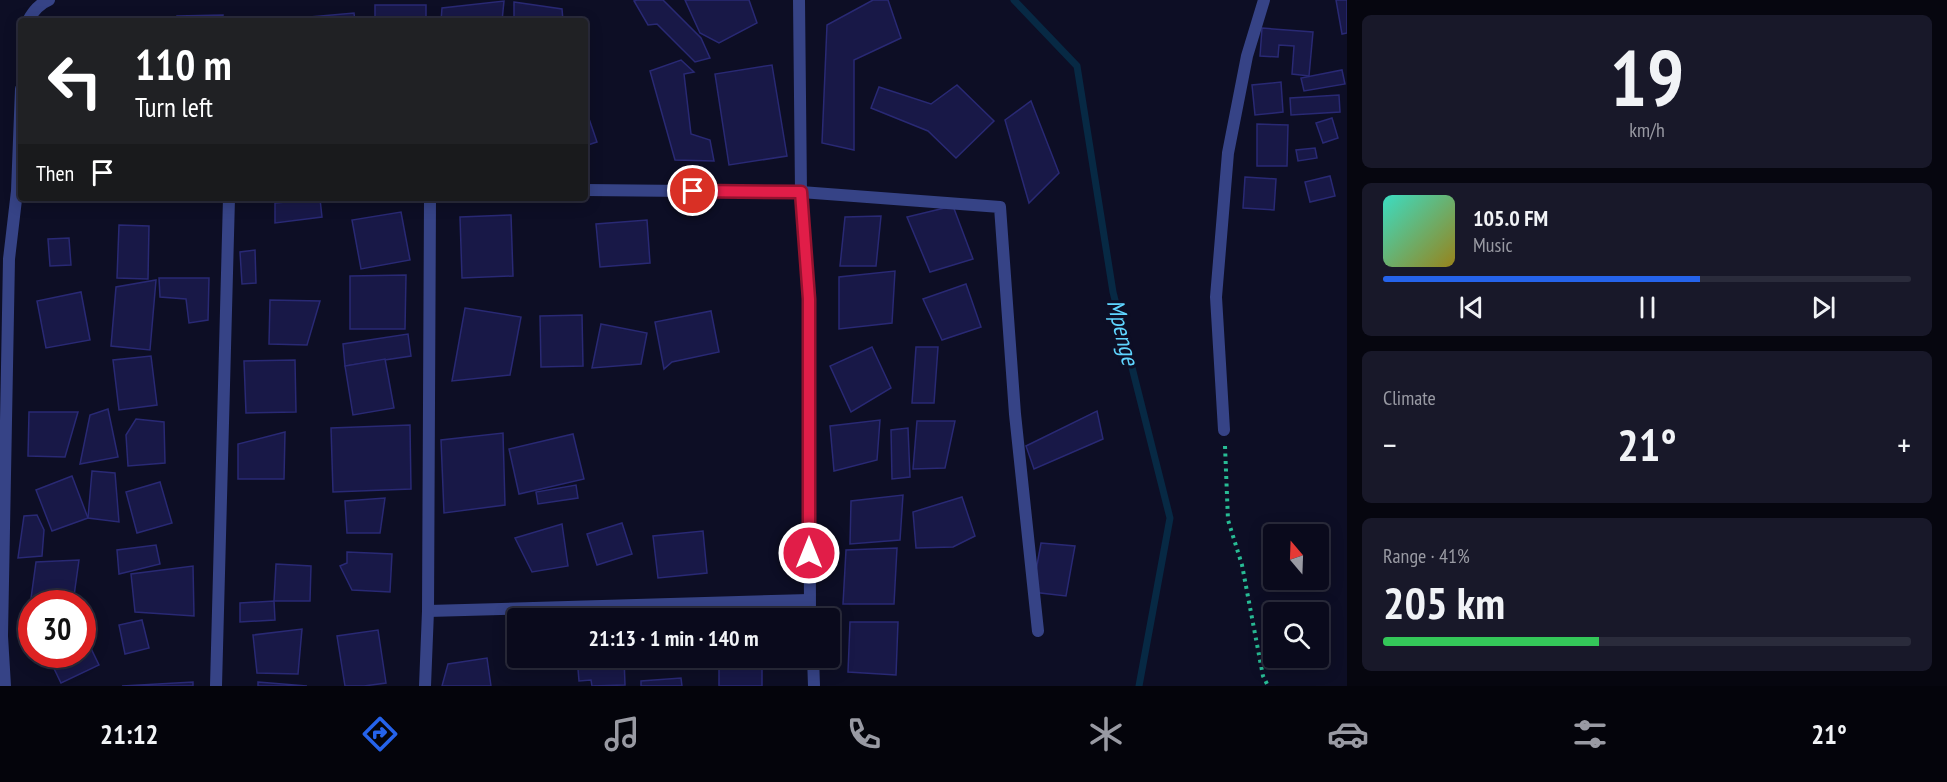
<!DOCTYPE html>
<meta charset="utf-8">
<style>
body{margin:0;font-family:"PT Sans Narrow",sans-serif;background:#181829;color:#f1f3f6;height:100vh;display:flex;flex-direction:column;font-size:22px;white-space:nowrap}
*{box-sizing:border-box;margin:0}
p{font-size:20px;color:#999aa3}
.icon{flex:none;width:33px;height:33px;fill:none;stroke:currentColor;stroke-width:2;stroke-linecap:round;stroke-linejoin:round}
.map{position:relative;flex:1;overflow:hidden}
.drawer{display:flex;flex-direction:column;gap:15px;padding:15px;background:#06060f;width:600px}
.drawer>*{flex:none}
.banner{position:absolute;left:18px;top:18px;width:570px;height:183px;border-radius:6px;box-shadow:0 3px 15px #0003,0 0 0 2px #2a2b3b;background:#202124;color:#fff;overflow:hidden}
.needle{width:39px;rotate:341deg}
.tools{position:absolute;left:1263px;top:524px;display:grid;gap:12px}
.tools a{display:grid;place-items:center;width:66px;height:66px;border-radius:6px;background:#0a0a1c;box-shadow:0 3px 15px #0003,0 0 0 2px #2a2b3b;font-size:30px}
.speed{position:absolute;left:18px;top:590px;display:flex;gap:12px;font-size:30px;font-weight:700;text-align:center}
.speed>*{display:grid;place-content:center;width:78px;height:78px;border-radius:50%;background:#0a0a1c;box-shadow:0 3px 15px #0003,0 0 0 2px #2a2b3b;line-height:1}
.speed .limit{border:9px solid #d22;background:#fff;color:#111}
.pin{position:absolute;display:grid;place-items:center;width:51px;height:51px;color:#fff;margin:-26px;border:3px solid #fff;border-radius:50%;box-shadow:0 2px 6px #0007}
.me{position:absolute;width:66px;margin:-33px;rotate:0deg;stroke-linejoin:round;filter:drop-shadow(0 0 4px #0008)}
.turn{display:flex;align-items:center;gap:21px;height:126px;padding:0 18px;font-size:27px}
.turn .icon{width:78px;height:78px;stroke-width:2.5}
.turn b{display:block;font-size:42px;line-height:51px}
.then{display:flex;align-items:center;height:57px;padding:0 18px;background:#0003;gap:12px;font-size:22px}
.big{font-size:45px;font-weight:800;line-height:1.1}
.drawer .tile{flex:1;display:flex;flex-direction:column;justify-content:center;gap:9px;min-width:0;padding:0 21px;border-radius:9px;background:#181829}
.drawer .dial{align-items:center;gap:0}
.dial b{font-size:78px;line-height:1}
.song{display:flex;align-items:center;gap:18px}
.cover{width:72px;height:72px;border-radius:9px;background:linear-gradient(135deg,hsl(170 70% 55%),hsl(50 70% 35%))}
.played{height:6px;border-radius:3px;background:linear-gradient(90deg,#2563eb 60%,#2a2b3b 60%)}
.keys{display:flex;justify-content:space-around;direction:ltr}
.heat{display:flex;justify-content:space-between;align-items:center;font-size:33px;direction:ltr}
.charge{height:9px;border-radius:4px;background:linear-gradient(90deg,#34c759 41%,#2a2b3b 0)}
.trip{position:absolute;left:507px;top:608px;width:333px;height:60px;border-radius:6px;background:#0a0a1c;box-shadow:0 3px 15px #0003,0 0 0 2px #2a2b3b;font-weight:800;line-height:60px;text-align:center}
.dock{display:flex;height:96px;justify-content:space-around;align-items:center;background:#04040b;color:#999aa3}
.dock .icon{width:42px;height:42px}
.dock .on{color:#2563eb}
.dock b{font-size:27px;color:#f1f3f6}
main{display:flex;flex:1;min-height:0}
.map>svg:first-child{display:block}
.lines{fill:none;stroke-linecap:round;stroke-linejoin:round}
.stream{stroke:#072944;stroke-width:7}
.building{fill:#181847;stroke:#292974;stroke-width:1.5}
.path{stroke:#28bc95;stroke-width:4;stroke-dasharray:3 4.5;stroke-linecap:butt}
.street{stroke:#364386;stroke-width:12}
.route-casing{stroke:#92132f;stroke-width:15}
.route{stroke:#e11d48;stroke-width:10}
.labels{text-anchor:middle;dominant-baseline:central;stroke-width:6;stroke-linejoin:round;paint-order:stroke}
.water-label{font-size:24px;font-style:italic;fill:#5fd5ff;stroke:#0d0e25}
</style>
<main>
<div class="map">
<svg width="1347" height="686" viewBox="0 0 1347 686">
<rect width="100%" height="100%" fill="#0d0e25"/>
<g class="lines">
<polyline class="stream" points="1014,0 1077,66 1113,292 1170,518 1139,686"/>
</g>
<g class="building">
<polygon points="637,0 663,0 701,38 710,58 695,62 657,24 648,25 634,1"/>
<polygon points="685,0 749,0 757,23 719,43 700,33"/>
<polygon points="873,0 888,0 901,38 854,60 854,150 822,143 827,25"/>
<polygon points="1336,0 1347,0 1347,33 1342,34"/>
<polygon points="504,1 502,21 441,21 442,8"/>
<polygon points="514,2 562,9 563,21 514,21"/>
<rect x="375" y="5" width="51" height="16"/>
<polygon points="354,13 355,21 310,21 310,17"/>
<polygon points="223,15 223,21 177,21 177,16"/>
<polygon points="1262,28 1313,32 1309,76 1292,74 1294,46 1279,45 1278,57 1260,56"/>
<polygon points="681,60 694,72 684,74 691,134 710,140 714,161 675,160 650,71"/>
<polygon points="772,65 787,156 729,165 715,74"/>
<polygon points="1342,70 1345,84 1304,91 1301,78"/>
<polygon points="1281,82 1283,112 1255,115 1252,85"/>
<polygon points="957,85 994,121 956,158 928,131 871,108 879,87 931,104"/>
<polygon points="1339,95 1340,112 1291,115 1290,98"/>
<polygon points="1031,101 1059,173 1029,203 1005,120"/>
<polygon points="585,107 597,142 585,146"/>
<polygon points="1332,118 1338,138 1323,143 1316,123"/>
<polygon points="1257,124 1288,125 1287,166 1257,166"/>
<polygon points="1315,148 1317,158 1298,161 1296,150"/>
<polygon points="1330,176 1335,196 1310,202 1305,182"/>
<polygon points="1245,177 1276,179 1274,210 1243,208"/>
<polygon points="320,199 322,217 275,223 275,203"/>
<polygon points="953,206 973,259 930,272 907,217"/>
<polygon points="401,212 410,260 361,269 352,220"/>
<polygon points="511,215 513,276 462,278 460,217"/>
<polygon points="881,216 876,266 840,266 845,217"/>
<polygon points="647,220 650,263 600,267 596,224"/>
<polygon points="119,225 149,226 148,279 117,278"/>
<polygon points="69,238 71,265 50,266 48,239"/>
<polygon points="255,250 256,283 242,284 240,252"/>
<polygon points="895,271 892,323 839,329 839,277"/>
<polygon points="406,275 405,329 350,329 350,276"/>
<polygon points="159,278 209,278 208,320 189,323 186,299 160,297"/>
<polygon points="156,280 150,350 111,346 116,287"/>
<polygon points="966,284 981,327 942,340 923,299"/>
<polygon points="81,292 90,340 46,348 37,301"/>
<polygon points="270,300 320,301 307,345 269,344"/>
<polygon points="465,308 521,317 510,375 452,381"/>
<polygon points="711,311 719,352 672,362 664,369 655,322"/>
<polygon points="582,315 583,366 541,367 540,316"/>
<polygon points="601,324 647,333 641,364 592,368"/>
<polygon points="408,334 411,356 345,366 343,344"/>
<polygon points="872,347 891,388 851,412 830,366"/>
<polygon points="916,347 938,347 934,403 912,403"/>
<polygon points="151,356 157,405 119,410 113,360"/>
<polygon points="385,359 394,408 353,415 345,366"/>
<polygon points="295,360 296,412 246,413 244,361"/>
<polygon points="108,409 118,457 80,464 90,415"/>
<polygon points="1097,411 1103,439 1034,469 1026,446"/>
<polygon points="29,412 78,412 65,457 28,456"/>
<polygon points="136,419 164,422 165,463 128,466 126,435"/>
<polygon points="880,420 877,460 834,471 830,426"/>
<polygon points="917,421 955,421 945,468 913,469"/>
<polygon points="410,425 411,489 333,492 331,428"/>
<polygon points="908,428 910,477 892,479 891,430"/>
<polygon points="285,432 284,479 238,479 238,444"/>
<polygon points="503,433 505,505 444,513 441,440"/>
<polygon points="573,434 584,479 519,494 509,449"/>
<polygon points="92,471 115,473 119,522 88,518"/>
<polygon points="72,476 88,518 52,531 36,490"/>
<polygon points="160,482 172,523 137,533 126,492"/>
<polygon points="576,485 578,498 538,504 536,492"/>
<polygon points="903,495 900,540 850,544 851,501"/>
<polygon points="962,497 975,536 953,547 916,548 913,512"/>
<polygon points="385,498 380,533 347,533 345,501"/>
<polygon points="37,515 44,530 42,556 18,558 24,516"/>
<polygon points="622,523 632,554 597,565 587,534"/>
<polygon points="562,524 568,566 532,572 515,538"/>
<polygon points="703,531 707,573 658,578 653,536"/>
<polygon points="1041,543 1075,546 1066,596 1032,592"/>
<polygon points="156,545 160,564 119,574 117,550"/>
<polygon points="897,548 894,604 843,604 846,550"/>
<polygon points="347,552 392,554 390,592 352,590 340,566 347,563"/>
<polygon points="79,560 73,603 32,603 32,613 29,613 36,562"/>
<polygon points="276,564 311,566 310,601 274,601"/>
<polygon points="193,566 194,616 135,612 131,574"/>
<polygon points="274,601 275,620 240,622 240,603"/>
<polygon points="142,620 149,648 125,654 119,625"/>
<polygon points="850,622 898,622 896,675 848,672"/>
<polygon points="302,629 298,674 257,673 253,635"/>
<polygon points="82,630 99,665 61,683 47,654 82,654"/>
<polygon points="378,630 386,683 364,686 345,686 337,636"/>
<polygon points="577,657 624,657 625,685 592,686 591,680 579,681"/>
<rect x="719" y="657" width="43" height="29"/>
<polygon points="487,658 491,686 442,686 448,664"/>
<polygon points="681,678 682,686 641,686 641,681"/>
<polygon points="193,682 193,686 122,686"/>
<polygon points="258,682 307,686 258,686"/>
</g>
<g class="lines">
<polyline class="path" points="1225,446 1228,520 1242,565 1263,676 1268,686"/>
<g class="street">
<polyline points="799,0 801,192 809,299 810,618"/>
<path d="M28 21C33 11 39 4 49 0"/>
<polyline points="585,190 801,192 1000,207 1015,414 1038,631"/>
<polyline points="1224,430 1216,297 1228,153 1247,56 1264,0"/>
<polyline points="428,611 809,600"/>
<polyline points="813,657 814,686"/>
<polyline points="5,686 2,636 9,259 17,191 21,89"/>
<polyline points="216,686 229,198"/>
<polyline points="425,686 428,611 430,198"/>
</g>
</g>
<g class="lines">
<defs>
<polyline id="route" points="693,191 801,192 809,299 809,553"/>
</defs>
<use href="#route" class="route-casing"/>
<use href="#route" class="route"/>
</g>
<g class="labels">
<g class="water-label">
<text transform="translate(1123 332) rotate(76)">Mpenge</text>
</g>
</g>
</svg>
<div class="tools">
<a><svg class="needle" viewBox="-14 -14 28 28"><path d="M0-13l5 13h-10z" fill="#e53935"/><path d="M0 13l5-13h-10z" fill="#999aa3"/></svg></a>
<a><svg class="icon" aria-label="search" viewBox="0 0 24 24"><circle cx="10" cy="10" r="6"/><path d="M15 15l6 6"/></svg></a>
</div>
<div class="speed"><div class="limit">30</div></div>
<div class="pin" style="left:693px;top:191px;background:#d93025"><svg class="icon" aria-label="arrive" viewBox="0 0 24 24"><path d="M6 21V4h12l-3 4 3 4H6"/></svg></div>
<svg class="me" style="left:809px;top:553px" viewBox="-20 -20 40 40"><circle r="17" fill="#e11d48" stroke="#fff" stroke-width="3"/><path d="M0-11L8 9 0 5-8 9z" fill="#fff"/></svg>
<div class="trip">21:13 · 1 min · 140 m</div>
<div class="banner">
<div class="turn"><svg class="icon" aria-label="left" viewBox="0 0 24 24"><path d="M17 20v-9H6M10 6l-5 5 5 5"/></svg><div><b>110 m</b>Turn left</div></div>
<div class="then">Then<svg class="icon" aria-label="arrive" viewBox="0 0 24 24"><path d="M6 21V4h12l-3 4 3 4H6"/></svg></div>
</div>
</div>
<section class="drawer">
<div class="tile dial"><b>19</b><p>km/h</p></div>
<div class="tile">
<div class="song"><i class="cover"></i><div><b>105.0 FM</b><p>Music</p></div></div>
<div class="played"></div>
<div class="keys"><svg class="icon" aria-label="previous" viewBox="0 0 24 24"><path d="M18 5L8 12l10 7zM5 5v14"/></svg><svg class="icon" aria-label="pause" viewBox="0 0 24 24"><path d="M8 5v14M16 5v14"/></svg><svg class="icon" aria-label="next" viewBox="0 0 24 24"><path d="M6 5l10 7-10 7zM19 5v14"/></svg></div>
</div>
<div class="tile"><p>Climate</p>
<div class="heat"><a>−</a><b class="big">21°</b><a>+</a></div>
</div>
<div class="tile"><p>Range · 41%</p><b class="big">205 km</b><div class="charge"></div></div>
</section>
</main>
<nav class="dock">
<b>21:12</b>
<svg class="icon on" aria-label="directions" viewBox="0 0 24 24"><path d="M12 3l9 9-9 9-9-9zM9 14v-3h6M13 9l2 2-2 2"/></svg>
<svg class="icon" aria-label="music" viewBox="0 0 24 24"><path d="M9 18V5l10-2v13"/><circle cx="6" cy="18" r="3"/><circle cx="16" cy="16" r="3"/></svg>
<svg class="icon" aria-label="phone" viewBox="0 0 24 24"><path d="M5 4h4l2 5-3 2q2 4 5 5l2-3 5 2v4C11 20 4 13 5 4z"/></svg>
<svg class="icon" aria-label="climate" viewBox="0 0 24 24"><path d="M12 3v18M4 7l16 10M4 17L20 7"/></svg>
<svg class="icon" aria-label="car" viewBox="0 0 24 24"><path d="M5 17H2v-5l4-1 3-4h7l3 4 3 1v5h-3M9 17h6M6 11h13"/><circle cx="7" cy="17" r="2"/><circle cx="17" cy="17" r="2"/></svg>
<svg class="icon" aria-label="filters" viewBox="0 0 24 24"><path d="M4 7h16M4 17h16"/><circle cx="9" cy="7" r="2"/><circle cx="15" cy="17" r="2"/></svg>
<b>21°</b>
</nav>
